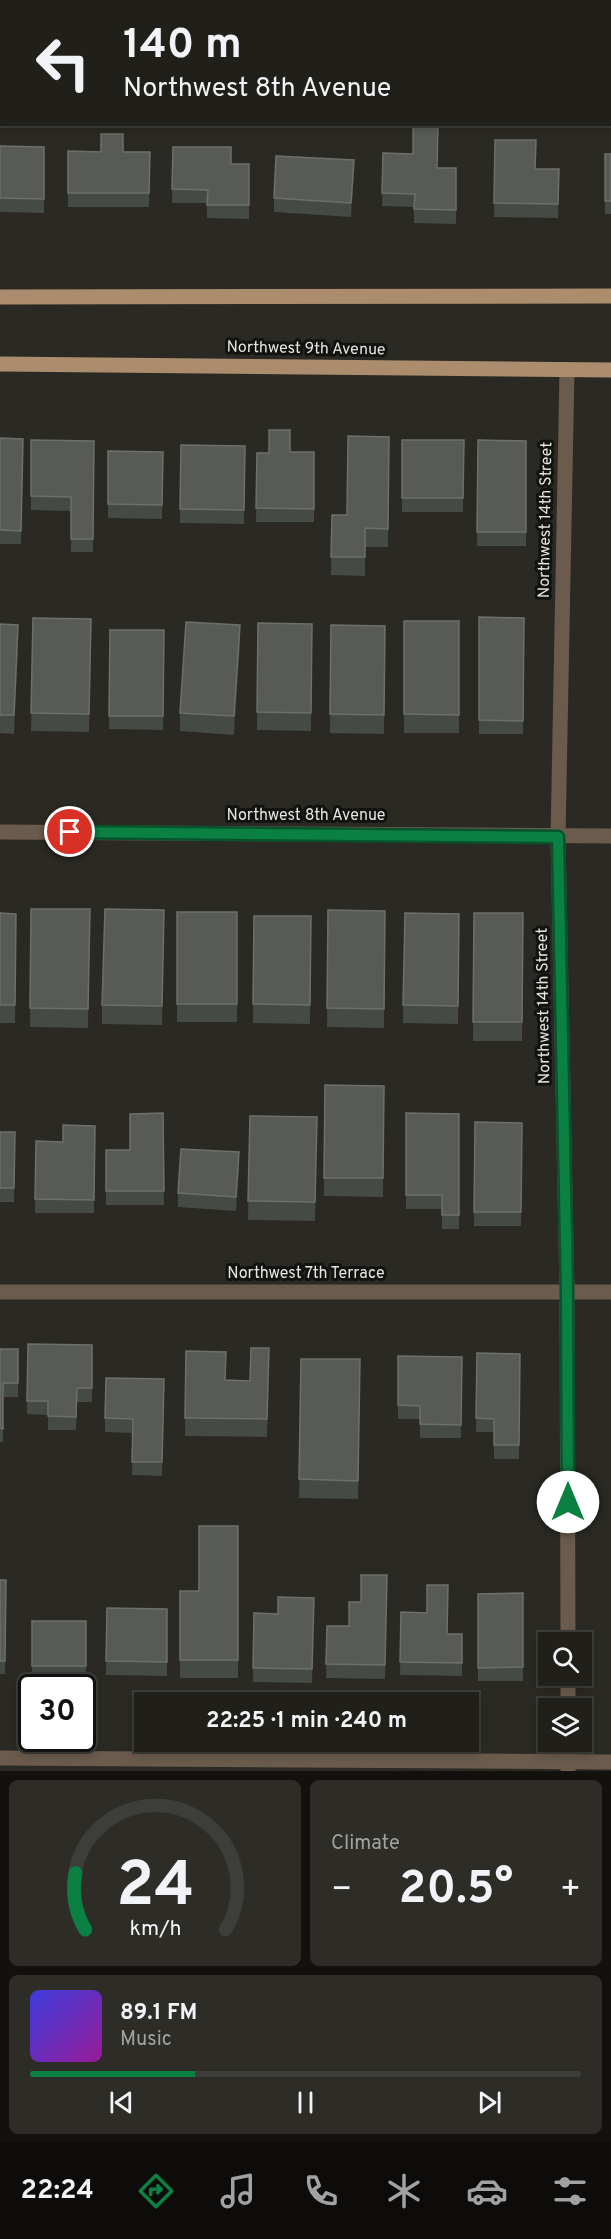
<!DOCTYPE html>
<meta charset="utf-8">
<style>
body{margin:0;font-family:Overpass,sans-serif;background:#2d2c27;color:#f1f3f6;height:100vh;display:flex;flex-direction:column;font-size:22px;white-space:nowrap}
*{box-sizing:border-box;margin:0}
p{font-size:20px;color:#a2a2a2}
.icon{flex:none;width:33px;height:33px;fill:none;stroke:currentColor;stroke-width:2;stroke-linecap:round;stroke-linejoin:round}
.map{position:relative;height:1771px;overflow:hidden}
.drawer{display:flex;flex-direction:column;gap:9px;padding:9px;background:#12110e;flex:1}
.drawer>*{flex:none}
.banner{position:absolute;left:0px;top:0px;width:612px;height:126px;box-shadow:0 3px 9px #0003,0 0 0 2px #3d3d39;background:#201f1a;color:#f1f3f6;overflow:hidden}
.fabs{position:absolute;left:538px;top:1632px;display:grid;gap:12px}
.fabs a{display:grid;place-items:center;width:54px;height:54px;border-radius:0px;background:#201f1a;box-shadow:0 3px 9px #0003,0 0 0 2px #3d3d39;font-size:30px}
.speed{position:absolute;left:18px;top:1674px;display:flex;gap:12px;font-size:30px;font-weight:700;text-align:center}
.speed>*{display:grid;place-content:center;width:78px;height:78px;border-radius:50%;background:#201f1a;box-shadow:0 3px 9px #0003,0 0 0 2px #3d3d39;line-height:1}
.speed .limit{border:3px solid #111;border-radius:9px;background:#fff;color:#111}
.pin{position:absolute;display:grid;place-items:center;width:51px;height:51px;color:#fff;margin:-26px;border:3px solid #fff;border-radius:50%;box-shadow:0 2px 6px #0007}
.me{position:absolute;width:66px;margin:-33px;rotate:0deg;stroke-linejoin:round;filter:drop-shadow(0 0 4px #0008)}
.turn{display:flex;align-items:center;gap:21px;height:126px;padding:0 24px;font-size:27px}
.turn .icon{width:78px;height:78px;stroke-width:2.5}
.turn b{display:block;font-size:42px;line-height:51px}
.big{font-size:45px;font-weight:700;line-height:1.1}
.drawer .card{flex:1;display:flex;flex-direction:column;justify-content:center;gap:9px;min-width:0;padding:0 21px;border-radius:9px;background:#2d2c27}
.drawer .dial{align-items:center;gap:0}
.dial svg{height:156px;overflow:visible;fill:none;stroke:#3d3d39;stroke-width:7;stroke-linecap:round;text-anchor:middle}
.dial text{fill:#f1f3f6;stroke:none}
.song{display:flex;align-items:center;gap:18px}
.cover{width:72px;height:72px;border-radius:9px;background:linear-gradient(135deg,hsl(240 70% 55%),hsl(300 70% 35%))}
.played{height:6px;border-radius:3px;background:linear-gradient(90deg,#0b8043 30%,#3d3d39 30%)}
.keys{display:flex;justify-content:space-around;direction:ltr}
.heat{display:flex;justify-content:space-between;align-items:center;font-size:33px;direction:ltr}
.drawer .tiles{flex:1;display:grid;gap:9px;grid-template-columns:1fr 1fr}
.card:last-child{grid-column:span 2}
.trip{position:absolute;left:134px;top:1692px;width:345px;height:60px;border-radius:0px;background:#201f1a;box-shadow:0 3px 9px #0003,0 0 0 2px #3d3d39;font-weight:700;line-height:60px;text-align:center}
.tab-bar{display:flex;height:96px;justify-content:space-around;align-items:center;background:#0d0c0a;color:#a2a2a2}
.tab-bar .icon{width:42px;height:42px}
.tab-bar .current{color:#0b8043}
.tab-bar b{font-size:27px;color:#f1f3f6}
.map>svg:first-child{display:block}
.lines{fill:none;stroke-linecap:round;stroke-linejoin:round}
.minor{stroke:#6a5b4c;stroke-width:15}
.major{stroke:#ab8d6d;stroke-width:15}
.wall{fill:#464a44}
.shaded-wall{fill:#343630}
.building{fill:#575a55;stroke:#6d706a;stroke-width:1.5}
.route-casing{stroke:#07532c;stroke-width:15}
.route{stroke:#0b8043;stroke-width:10}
.labels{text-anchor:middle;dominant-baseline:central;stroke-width:6;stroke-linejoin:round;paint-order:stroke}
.street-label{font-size:16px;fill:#e5e4e0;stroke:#12120f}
</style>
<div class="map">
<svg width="611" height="1771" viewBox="0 0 611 1771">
<rect width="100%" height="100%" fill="#2a2923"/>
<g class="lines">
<g class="minor">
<polyline points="567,370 558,837 567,1292 568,1642"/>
<polyline points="0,832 611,836"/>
<polyline points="0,1292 611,1292"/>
<polyline points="568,1676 568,1708"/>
<polyline points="568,1742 568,1771"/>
<polyline points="0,1758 611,1762"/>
</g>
<g class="major">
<polyline points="0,297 611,296"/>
<polyline points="0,364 611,370"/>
</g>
</g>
<g class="wall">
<polygon points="0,0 57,0 57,2 2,2 2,13 0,13"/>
<rect x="99" y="0" width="65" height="2"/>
<polygon points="316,0 394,2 316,2"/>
<polygon points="460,0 522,0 519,2 461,2"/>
<polygon points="495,140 536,169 559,169 558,218 494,217"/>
<polygon points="0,146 44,147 44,213 0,212"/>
<polygon points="173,147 231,164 249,164 249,219 207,218 207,203 172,203"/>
<polygon points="68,151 150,152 149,207 68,207"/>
<polygon points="383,153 437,168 456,168 456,224 414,223 414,207 382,206"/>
<rect x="605" y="154" width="6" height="60"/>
<polygon points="354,173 351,217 274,212 274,198"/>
<polygon points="389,437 388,547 365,547 365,576 331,575 332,515 347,515"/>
<polygon points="0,438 23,439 21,544 0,544"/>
<polygon points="31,440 94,441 93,552 71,552 71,511 31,510"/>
<polygon points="402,440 464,440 463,512 402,512"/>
<polygon points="478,440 526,441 526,546 477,546"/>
<polygon points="181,445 245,446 244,524 180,523"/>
<polygon points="108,451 163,452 162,519 108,518"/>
<polygon points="290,452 314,452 314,522 256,522 257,453"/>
<polygon points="479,617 524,618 523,734 479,734"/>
<polygon points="33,618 91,619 89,732 31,731"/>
<rect x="404" y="621" width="55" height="112"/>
<polygon points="258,623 312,624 311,731 257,730"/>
<polygon points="0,624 18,644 14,734 0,733"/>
<polygon points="331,625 385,626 384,734 330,733"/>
<polygon points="110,630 164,630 163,730 109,729"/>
<polygon points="240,644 234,735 180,731 180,713"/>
<polygon points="31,909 90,909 88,1028 30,1027"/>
<polygon points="164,910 162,1025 102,1024 102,1005"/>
<polygon points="328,910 385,911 384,1028 327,1027"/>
<rect x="177" y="912" width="60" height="110"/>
<polygon points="0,913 16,914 15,1023 0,1023"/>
<polygon points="405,913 459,914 458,1024 403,1023"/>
<polygon points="474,913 523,913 522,1041 473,1041"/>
<polygon points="254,916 311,916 310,1024 253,1023"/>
<polygon points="325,1085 384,1086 383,1197 324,1196"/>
<polygon points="163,1113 164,1205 106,1205 106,1150 130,1150"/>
<polygon points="406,1113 459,1114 459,1229 442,1229 442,1209 406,1209"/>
<polygon points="250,1116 317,1117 315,1221 248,1220"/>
<polygon points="475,1122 522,1123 521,1226 474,1226"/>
<polygon points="95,1126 94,1213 35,1213 36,1141 63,1142"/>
<polygon points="0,1132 15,1132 14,1202 0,1202"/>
<polygon points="239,1166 236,1211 178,1207 178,1193"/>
<polygon points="28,1344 92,1345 92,1402 77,1402 76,1430 48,1430 48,1415 27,1414"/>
<polygon points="269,1348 267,1437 185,1436 186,1351 226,1380 250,1381"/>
<polygon points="0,1349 18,1349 18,1397 3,1397 3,1442 0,1442"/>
<polygon points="477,1353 520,1354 519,1459 494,1459 494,1432 476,1432"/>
<polygon points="398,1356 462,1357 461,1438 420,1438 420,1419 398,1419"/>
<polygon points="301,1359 360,1359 358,1499 299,1498"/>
<polygon points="164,1393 162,1476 132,1475 133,1433 105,1432 105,1418"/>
<polygon points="238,1526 238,1678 180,1678 180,1591 199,1591"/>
<polygon points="387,1575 385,1679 326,1678 327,1626 349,1626 361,1602"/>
<polygon points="0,1580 6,1580 5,1674 0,1674"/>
<polygon points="523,1593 523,1681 478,1681 478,1594"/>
<polygon points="314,1598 312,1683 253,1682 254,1613 278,1614"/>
<polygon points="107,1608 167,1609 167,1676 106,1675"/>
<polygon points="401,1612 447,1634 462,1634 462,1676 400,1675"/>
<rect x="32" y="1621" width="54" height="59"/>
</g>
<g class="shaded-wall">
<polygon points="499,0 522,0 519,2 497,2"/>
<polygon points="354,160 354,173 351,217 351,203"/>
<polygon points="18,625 18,644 14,734 14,715"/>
<polygon points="240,625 240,644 234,735 234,716"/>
<polygon points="239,1152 239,1166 236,1211 236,1197"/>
</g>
<g class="building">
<rect x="99" y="0" width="42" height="2"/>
<rect x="206" y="0" width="74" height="2"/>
<polygon points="320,0 393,0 393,2"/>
<polygon points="468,0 499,0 497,2 469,2"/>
<polygon points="413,124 438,124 437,168 456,168 456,210 414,209 415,194 382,193 383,153 413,154"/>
<polygon points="101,134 123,134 123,152 150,152 149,193 68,193 68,151 101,152"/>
<polygon points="495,140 536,140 535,169 559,169 558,204 494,203"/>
<polygon points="0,146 44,147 44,199 0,198"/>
<polygon points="173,147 231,147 231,164 249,164 249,205 207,205 208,190 172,189"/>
<rect x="605" y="154" width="6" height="47"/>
<polygon points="276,156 354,160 351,203 274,198"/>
<polygon points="269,430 290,430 290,452 314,452 314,509 256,508 257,453 269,453"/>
<polygon points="348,436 389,437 388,529 365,528 365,557 331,557 332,515 347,515"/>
<polygon points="0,438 23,439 21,531 0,530"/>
<polygon points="31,440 94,441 93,539 71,539 71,497 31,496"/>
<polygon points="402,440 464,440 463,498 402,498"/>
<polygon points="478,440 526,441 526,532 477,532"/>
<polygon points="181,445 245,446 244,510 180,509"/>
<polygon points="108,451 163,452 162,505 108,504"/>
<polygon points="479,617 524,618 523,721 479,720"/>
<polygon points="33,618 91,619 89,714 31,713"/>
<polygon points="404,621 459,621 459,715 404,714"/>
<polygon points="186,622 240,625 234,716 180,713"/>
<polygon points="258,623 312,624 311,713 257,712"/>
<polygon points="0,624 18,625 14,715 0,715"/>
<polygon points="331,625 385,626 384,715 330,714"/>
<polygon points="110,630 164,630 163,716 109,716"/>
<polygon points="31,909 90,909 88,1009 30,1008"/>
<polygon points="105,909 164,910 162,1006 102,1005"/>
<polygon points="328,910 385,911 384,1009 327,1008"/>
<rect x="177" y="912" width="60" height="92"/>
<polygon points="0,913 16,914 15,1005 0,1005"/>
<polygon points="405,913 459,914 458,1006 403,1005"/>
<polygon points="474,913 523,913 522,1022 473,1022"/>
<polygon points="254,916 311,916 310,1005 253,1004"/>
<polygon points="325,1085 384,1086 383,1178 324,1178"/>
<polygon points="163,1113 164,1191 106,1191 106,1150 130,1150 130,1114"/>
<polygon points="406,1113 459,1114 459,1215 442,1215 442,1195 406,1195"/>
<polygon points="250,1116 317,1117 315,1202 248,1201"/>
<polygon points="475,1122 522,1123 521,1212 474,1212"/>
<polygon points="63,1125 95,1126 94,1200 35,1199 36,1141 63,1142"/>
<polygon points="0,1132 15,1132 14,1188 0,1188"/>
<polygon points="181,1149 239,1152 236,1197 178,1193"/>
<polygon points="28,1344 92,1345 92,1388 77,1388 76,1417 48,1416 48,1401 27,1401"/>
<polygon points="251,1348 269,1348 267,1419 185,1418 186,1351 226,1352 225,1380 250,1381"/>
<polygon points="0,1349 18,1349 18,1383 3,1383 3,1429 0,1428"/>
<polygon points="477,1353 520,1354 519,1445 494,1445 494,1419 476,1418"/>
<polygon points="398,1356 462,1357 461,1425 420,1424 420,1406 398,1405"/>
<polygon points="301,1359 360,1359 358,1481 299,1479"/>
<polygon points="106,1378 164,1379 162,1462 132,1462 133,1419 105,1418"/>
<polygon points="199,1526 238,1526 238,1660 180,1660 180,1591 199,1591"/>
<polygon points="361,1575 387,1575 385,1665 326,1664 327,1626 349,1626 349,1602 361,1602"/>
<polygon points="0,1580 6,1580 5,1661 0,1661"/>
<polygon points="427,1585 448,1585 447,1634 462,1634 462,1663 400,1662 401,1612 427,1613"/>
<polygon points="523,1593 523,1667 478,1668 478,1594"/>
<polygon points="278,1597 314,1598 312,1669 253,1668 254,1613 278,1614"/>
<polygon points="107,1608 167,1609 167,1662 106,1661"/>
<rect x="32" y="1621" width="54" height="45"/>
</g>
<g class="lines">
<defs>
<polyline id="route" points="70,832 558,837 567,1292 568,1502"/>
</defs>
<use href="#route" class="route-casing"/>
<use href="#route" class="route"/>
</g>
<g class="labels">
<g class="street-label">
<text transform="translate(306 349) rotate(1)">Northwest 9th Avenue</text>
<text transform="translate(546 520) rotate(-89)">Northwest 14th Street</text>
<text x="306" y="816">Northwest 8th Avenue</text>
<text transform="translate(544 1006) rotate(-91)">Northwest 14th Street</text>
<text x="306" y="1274">Northwest 7th Terrace</text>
</g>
</g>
</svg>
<div class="fabs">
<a><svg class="icon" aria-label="search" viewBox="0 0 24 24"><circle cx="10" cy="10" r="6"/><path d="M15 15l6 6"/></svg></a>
<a><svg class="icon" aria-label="layers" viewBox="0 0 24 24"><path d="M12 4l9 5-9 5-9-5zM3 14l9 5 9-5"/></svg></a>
</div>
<div class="speed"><div class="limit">30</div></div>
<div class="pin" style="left:70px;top:832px;background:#d93025"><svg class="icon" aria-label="arrive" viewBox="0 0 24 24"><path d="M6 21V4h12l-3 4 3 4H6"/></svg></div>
<svg class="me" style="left:568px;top:1502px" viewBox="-20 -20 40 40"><circle r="19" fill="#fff"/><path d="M0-13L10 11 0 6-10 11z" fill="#0b8043"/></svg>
<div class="trip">22:25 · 1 min · 240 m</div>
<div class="banner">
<div class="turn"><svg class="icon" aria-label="left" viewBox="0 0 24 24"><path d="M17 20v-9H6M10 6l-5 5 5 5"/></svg><div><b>140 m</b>Northwest 8th Avenue</div></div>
</div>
</div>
<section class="drawer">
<div class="tiles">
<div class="card dial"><svg viewBox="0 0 100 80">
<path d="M14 69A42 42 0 1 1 86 69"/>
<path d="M14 69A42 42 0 0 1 9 40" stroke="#0b8043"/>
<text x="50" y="56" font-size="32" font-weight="700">24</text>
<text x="50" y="72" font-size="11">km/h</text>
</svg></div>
<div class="card"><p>Climate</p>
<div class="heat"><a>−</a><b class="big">20.5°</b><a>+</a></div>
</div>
<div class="card">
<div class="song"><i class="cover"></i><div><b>89.1 FM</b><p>Music</p></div></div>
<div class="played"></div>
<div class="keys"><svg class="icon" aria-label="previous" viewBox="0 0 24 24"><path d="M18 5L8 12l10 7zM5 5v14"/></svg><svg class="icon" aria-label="pause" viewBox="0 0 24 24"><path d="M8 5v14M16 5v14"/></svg><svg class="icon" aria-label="next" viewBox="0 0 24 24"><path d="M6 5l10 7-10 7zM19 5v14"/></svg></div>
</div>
</div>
</section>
<nav class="tab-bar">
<b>22:24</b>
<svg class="icon current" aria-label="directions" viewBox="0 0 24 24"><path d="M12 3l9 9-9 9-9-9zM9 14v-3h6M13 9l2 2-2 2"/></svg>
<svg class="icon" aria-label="music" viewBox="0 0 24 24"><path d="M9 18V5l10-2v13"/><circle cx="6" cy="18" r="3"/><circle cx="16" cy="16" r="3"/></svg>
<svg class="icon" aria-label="phone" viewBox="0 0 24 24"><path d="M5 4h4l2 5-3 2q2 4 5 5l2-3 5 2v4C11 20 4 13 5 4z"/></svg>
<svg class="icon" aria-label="climate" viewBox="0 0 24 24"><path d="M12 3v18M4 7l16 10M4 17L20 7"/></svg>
<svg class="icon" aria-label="car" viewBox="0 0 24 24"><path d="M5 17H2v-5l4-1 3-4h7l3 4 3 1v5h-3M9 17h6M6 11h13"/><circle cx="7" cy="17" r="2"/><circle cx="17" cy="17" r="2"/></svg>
<svg class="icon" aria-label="filters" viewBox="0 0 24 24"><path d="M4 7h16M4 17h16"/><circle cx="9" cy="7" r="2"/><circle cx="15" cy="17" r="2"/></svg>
</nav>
